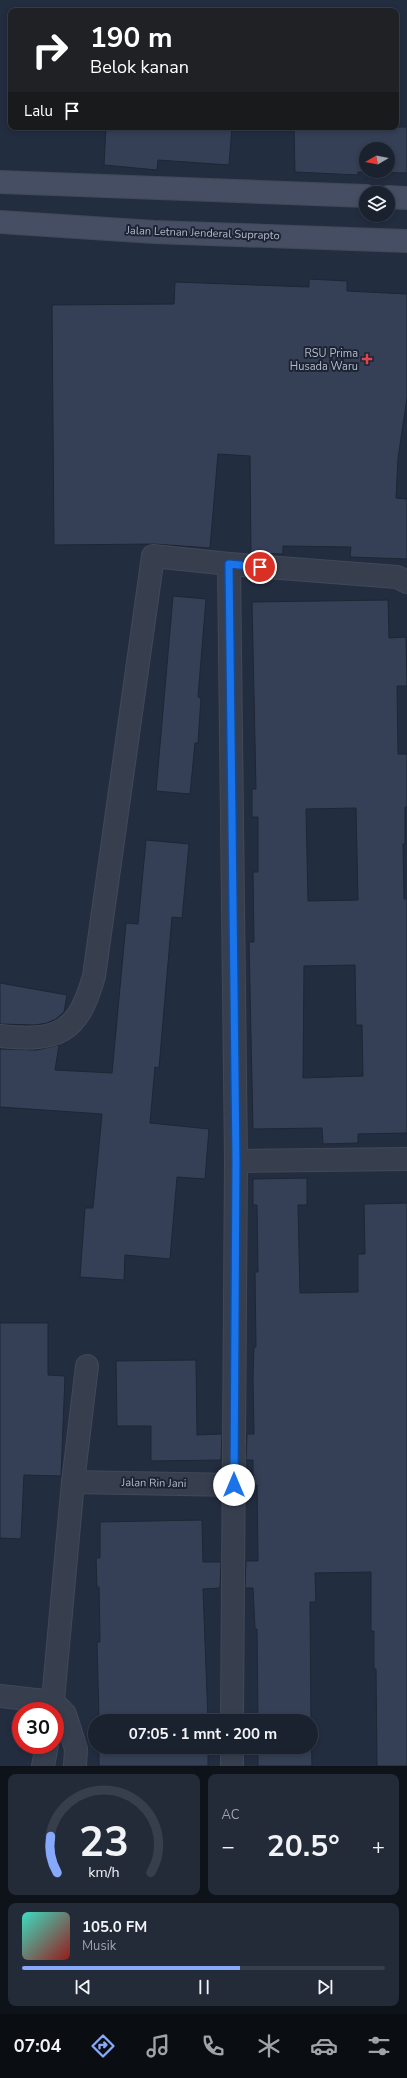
<!DOCTYPE html>
<html lang="id">
<meta charset="utf-8">
<style>
body{margin:0;font-family:"Nunito Sans",sans-serif;background:#232a38;color:#f1f3f6;height:100vh;display:flex;flex-direction:column;font-size:15px;white-space:nowrap}
*{box-sizing:border-box;margin:0}
p{font-size:13px;color:#9fa4ab}
.icon{flex:none;width:22px;height:22px;fill:none;stroke:currentColor;stroke-width:2;stroke-linecap:round;stroke-linejoin:round}
.map{position:relative;height:1766px;overflow:hidden}
.panel{display:flex;flex-direction:column;gap:8px;padding:8px;background:#0e131a;flex:1}
.panel>*{flex:none}
.guide{position:absolute;left:8px;top:8px;width:391px;height:122px;border-radius:8px;box-shadow:0 2px 6px #0003,0 0 0 1px #383f4c;background:#202124;color:#fff;overflow:hidden}
.needle{width:26px;rotate:260deg}
.tools{position:absolute;left:359px;top:142px;display:grid;gap:8px}
.tools a{display:grid;place-items:center;width:36px;height:36px;border-radius:50%;background:#1a2230;box-shadow:0 2px 6px #0003,0 0 0 1px #383f4c;font-size:20px}
.speed{position:absolute;left:12px;top:1702px;display:flex;gap:8px;font-size:20px;font-weight:700;text-align:center}
.speed>*{display:grid;place-content:center;width:52px;height:52px;border-radius:50%;background:#1a2230;box-shadow:0 2px 6px #0003,0 0 0 1px #383f4c;line-height:1}
.speed .limit{border:6px solid #d22;background:#fff;color:#111}
.pin{position:absolute;display:grid;place-items:center;width:34px;height:34px;color:#fff;margin:-17px;border:2px solid #fff;border-radius:50%;box-shadow:0 1px 4px #0007}
.me{position:absolute;width:44px;margin:-22px;rotate:0deg;stroke-linejoin:round;filter:drop-shadow(0 0 3px #0008)}
.turn{display:flex;align-items:center;gap:14px;height:84px;padding:0 16px;font-size:18px}
.turn .icon{width:52px;height:52px;stroke-width:2.5}
.turn b{display:block;font-size:28px;line-height:34px}
.then{display:flex;align-items:center;height:38px;padding:0 16px;background:#0003;gap:8px;font-size:15px}
.big{font-size:30px;font-weight:700;line-height:1.1}
.panel .widget{flex:1;display:flex;flex-direction:column;justify-content:center;gap:6px;min-width:0;padding:0 14px;border-radius:8px;background:#232a38}
.panel .dial{align-items:center;gap:0}
.dial svg{height:104px;overflow:visible;fill:none;stroke:#383f4c;stroke-width:7;stroke-linecap:round;text-anchor:middle}
.dial text{fill:#f1f3f6;stroke:none}
.song{display:flex;align-items:center;gap:12px}
.cover{width:48px;height:48px;border-radius:6px;background:linear-gradient(135deg,hsl(170 70% 55%),hsl(0 70% 35%))}
.played{height:4px;border-radius:2px;background:linear-gradient(90deg,#86a9fc 60%,#383f4c 60%)}
.keys{display:flex;justify-content:space-around;direction:ltr}
.heat{display:flex;justify-content:space-between;align-items:center;font-size:22px;direction:ltr}
.panel .tiles{flex:1;display:grid;gap:8px;grid-template-columns:1fr 1fr}
.widget:last-child{grid-column:span 2}
.trip{position:absolute;left:88px;top:1714px;width:230px;height:40px;border-radius:20px;background:#1a2230;box-shadow:0 2px 6px #0003,0 0 0 1px #383f4c;font-weight:700;line-height:40px;text-align:center}
.dock{display:flex;height:64px;justify-content:space-around;align-items:center;background:#0a0e13;color:#9fa4ab}
.dock .icon{width:28px;height:28px}
.dock .selected{color:#86a9fc}
.dock b{font-size:18px;color:#f1f3f6}
.map>svg:first-child{display:block}
.building{fill:#354056;stroke:#1e2636;fill-rule:evenodd}
.lines{fill:none;stroke-linecap:round;stroke-linejoin:round}
.street-casing{stroke:#414858;stroke-width:24}
.secondary-casing{stroke:#414858;stroke-width:24}
.street{stroke:#373f4f;stroke-width:22}
.secondary{stroke:#454e63;stroke-width:22}
.route-casing{stroke:#114b97;stroke-width:10}
.route{stroke:#1a73e8;stroke-width:7}
.health-dot{fill:#e0444e;stroke:#1c2434;stroke-width:1.5}
.labels{text-anchor:middle;dominant-baseline:central;stroke-width:4;stroke-linejoin:round;paint-order:stroke}
.street-label{font-size:11px;fill:#b4baca;stroke:#1c2434}
.poi-label{font-size:11px;fill:#b4baca;stroke:#1c2434;text-anchor:end}
</style>
<div class="map">
<svg width="407" height="1766" viewBox="0 0 407 1766">
<rect width="100%" height="100%" fill="#232d40"/>
<g class="building">
<polygon points="106,127 232,127 229,165 158,160 157,170 104,165"/>
<path d="M294 127H407V173L358 172V175L295 172ZM366 149H388V171H366Z"/>
<polygon points="309,279 347,281 347,291 407,294 407,398 398,458 396,498 407,499 407,559 350,557 351,547 283,546 283,554 251,553 250,456 218,454 210,548 154,544 54,545 52,305 174,304 175,282 309,287"/>
<polygon points="173,596 206,599 198,697 201,698 198,743 195,743 190,794 156,791"/>
<path d="M388 600 389 638 406 637 407 686H397L398 754H407V807H405V844H403L404 899H407V1133L358 1134V1143L323 1144 322 1128 253 1129 249 942H254L253 872H258V817H252V789H256L252 602ZM356 808 358 900 308 901 306 809ZM355 965 356 1025H362L363 1076 303 1078 304 966Z"/>
<polygon points="146,840 189,844 182,918 172,917 159,1068 155,1067 150,1123 209,1129 205,1179 177,1177 170,1259 125,1255 124,1280 80,1277 85,1208 93,1208 102,1114 0,1107 0,1049 37,1050 59,1045 55,1070 112,1073 126,923 138,924"/>
<polygon points="0,983 67,995 64,1012 56,1019 47,1023 35,1025 0,1024"/>
<polygon points="307,1178 307,1205 298,1205 300,1293 358,1292 358,1254 365,1254 364,1204 407,1203 407,1766 377,1766 376,1669 374,1669 374,1631 371,1631 371,1572 315,1573 316,1602 310,1602 311,1721 258,1721 257,1629 255,1629 253,1588 245,1588 246,1561 258,1561 257,1485 253,1485 253,1460 246,1460 247,1434 254,1434 253,1378 254,1347 256,1347 255,1272 258,1272 257,1205 253,1205 253,1179"/>
<polygon points="0,1323 48,1323 48,1375 65,1376 61,1476 24,1475 21,1539 0,1538"/>
<polygon points="196,1360 197,1435 222,1434 221,1460 151,1461 151,1426 117,1426 116,1361"/>
<polygon points="202,1520 203,1562 221,1562 220,1588 203,1589 208,1721 99,1721 97,1642 100,1642 99,1587 97,1587 96,1558 100,1558 100,1522"/>
<polygon points="311,1727 312,1766 258,1766 258,1747 311,1747"/>
<rect x="99" y="1747" width="109" height="19"/>
</g>
<g class="lines">
<defs>
<g id="street">
<polyline points="229,564 236,1161 232,1721"/>
<path d="M0 1036C57 1042 78 1034 94 976L153 556 229 564 397 577 407 582"/>
<polyline points="236,1161 407,1159"/>
<polyline points="73,1482 234,1485"/>
<polyline points="0,1696 53,1702"/>
<polyline points="53,1702 65,1714 76,1749 75,1766"/>
<polyline points="52,1711 73,1482 87,1366"/>
<polyline points="43,1766 47,1745"/>
<polyline points="232,1766 232,1747"/>
</g>
<g id="secondary">
<polyline points="0,182 366,196"/>
<polyline points="388,197 407,198"/>
<polyline points="0,222 154,232 407,241"/>
</g>
</defs>
<use href="#street" class="street-casing"/>
<use href="#secondary" class="secondary-casing"/>
<use href="#street" class="street"/>
<use href="#secondary" class="secondary"/>
</g>
<g class="lines">
<defs>
<polyline id="route" points="234,1485 236,1161 229,564 260,567"/>
</defs>
<use href="#route" class="route-casing"/>
<use href="#route" class="route"/>
</g>
<path class="health-dot" d="M365 353h4v4h4v4h-4v4h-4v-4h-4v-4h4z"/>
<g class="labels">
<g class="street-label">
<text transform="translate(203 233) rotate(2)">Jalan Letnan Jenderal Suprapto</text>
<text transform="translate(154 1483) rotate(1)">Jalan Rin Jani</text>
</g>
<g class="poi-label">
<text x="358" y="353">RSU Prima<tspan x="358" dy="13">Husada Waru</tspan></text>
</g>
</g>
</svg>
<div class="tools">
<a><svg class="needle" viewBox="-14 -14 28 28"><path d="M0-13l5 13h-10z" fill="#e53935"/><path d="M0 13l5-13h-10z" fill="#9fa4ab"/></svg></a>
<a><svg class="icon" aria-label="layers" viewBox="0 0 24 24"><path d="M12 4l9 5-9 5-9-5zM3 14l9 5 9-5"/></svg></a>
</div>
<div class="speed"><div class="limit">30</div></div>
<div class="pin" style="left:260px;top:567px;background:#d93025"><svg class="icon" aria-label="arrive" viewBox="0 0 24 24"><path d="M6 21V4h12l-3 4 3 4H6"/></svg></div>
<svg class="me" style="left:234px;top:1485px" viewBox="-20 -20 40 40"><circle r="19" fill="#fff"/><path d="M0-13L10 11 0 6-10 11z" fill="#1a73e8"/></svg>
<div class="trip">07:05 · 1 mnt · 200 m</div>
<div class="guide">
<div class="turn"><svg class="icon" aria-label="right" viewBox="0 0 24 24"><path d="M7 20v-9h11M14 6l5 5-5 5"/></svg><div><b>190 m</b>Belok kanan</div></div>
<div class="then">Lalu<svg class="icon" aria-label="arrive" viewBox="0 0 24 24"><path d="M6 21V4h12l-3 4 3 4H6"/></svg></div>
</div>
</div>
<section class="panel">
<div class="tiles">
<div class="widget dial"><svg viewBox="0 0 100 80">
<path d="M14 69A42 42 0 1 1 86 69"/>
<path d="M14 69A42 42 0 0 1 9 41" stroke="#86a9fc"/>
<text x="50" y="56" font-size="32" font-weight="700">23</text>
<text x="50" y="72" font-size="11">km/h</text>
</svg></div>
<div class="widget"><p>AC</p>
<div class="heat"><a>−</a><b class="big">20.5°</b><a>+</a></div>
</div>
<div class="widget">
<div class="song"><i class="cover"></i><div><b>105.0 FM</b><p>Musik</p></div></div>
<div class="played"></div>
<div class="keys"><svg class="icon" aria-label="previous" viewBox="0 0 24 24"><path d="M18 5L8 12l10 7zM5 5v14"/></svg><svg class="icon" aria-label="pause" viewBox="0 0 24 24"><path d="M8 5v14M16 5v14"/></svg><svg class="icon" aria-label="next" viewBox="0 0 24 24"><path d="M6 5l10 7-10 7zM19 5v14"/></svg></div>
</div>
</div>
</section>
<nav class="dock">
<b>07:04</b>
<svg class="icon selected" aria-label="directions" viewBox="0 0 24 24"><path d="M12 3l9 9-9 9-9-9zM9 14v-3h6M13 9l2 2-2 2"/></svg>
<svg class="icon" aria-label="music" viewBox="0 0 24 24"><path d="M9 18V5l10-2v13"/><circle cx="6" cy="18" r="3"/><circle cx="16" cy="16" r="3"/></svg>
<svg class="icon" aria-label="phone" viewBox="0 0 24 24"><path d="M5 4h4l2 5-3 2q2 4 5 5l2-3 5 2v4C11 20 4 13 5 4z"/></svg>
<svg class="icon" aria-label="climate" viewBox="0 0 24 24"><path d="M12 3v18M4 7l16 10M4 17L20 7"/></svg>
<svg class="icon" aria-label="car" viewBox="0 0 24 24"><path d="M5 17H2v-5l4-1 3-4h7l3 4 3 1v5h-3M9 17h6M6 11h13"/><circle cx="7" cy="17" r="2"/><circle cx="17" cy="17" r="2"/></svg>
<svg class="icon" aria-label="filters" viewBox="0 0 24 24"><path d="M4 7h16M4 17h16"/><circle cx="9" cy="7" r="2"/><circle cx="15" cy="17" r="2"/></svg>
</nav>
